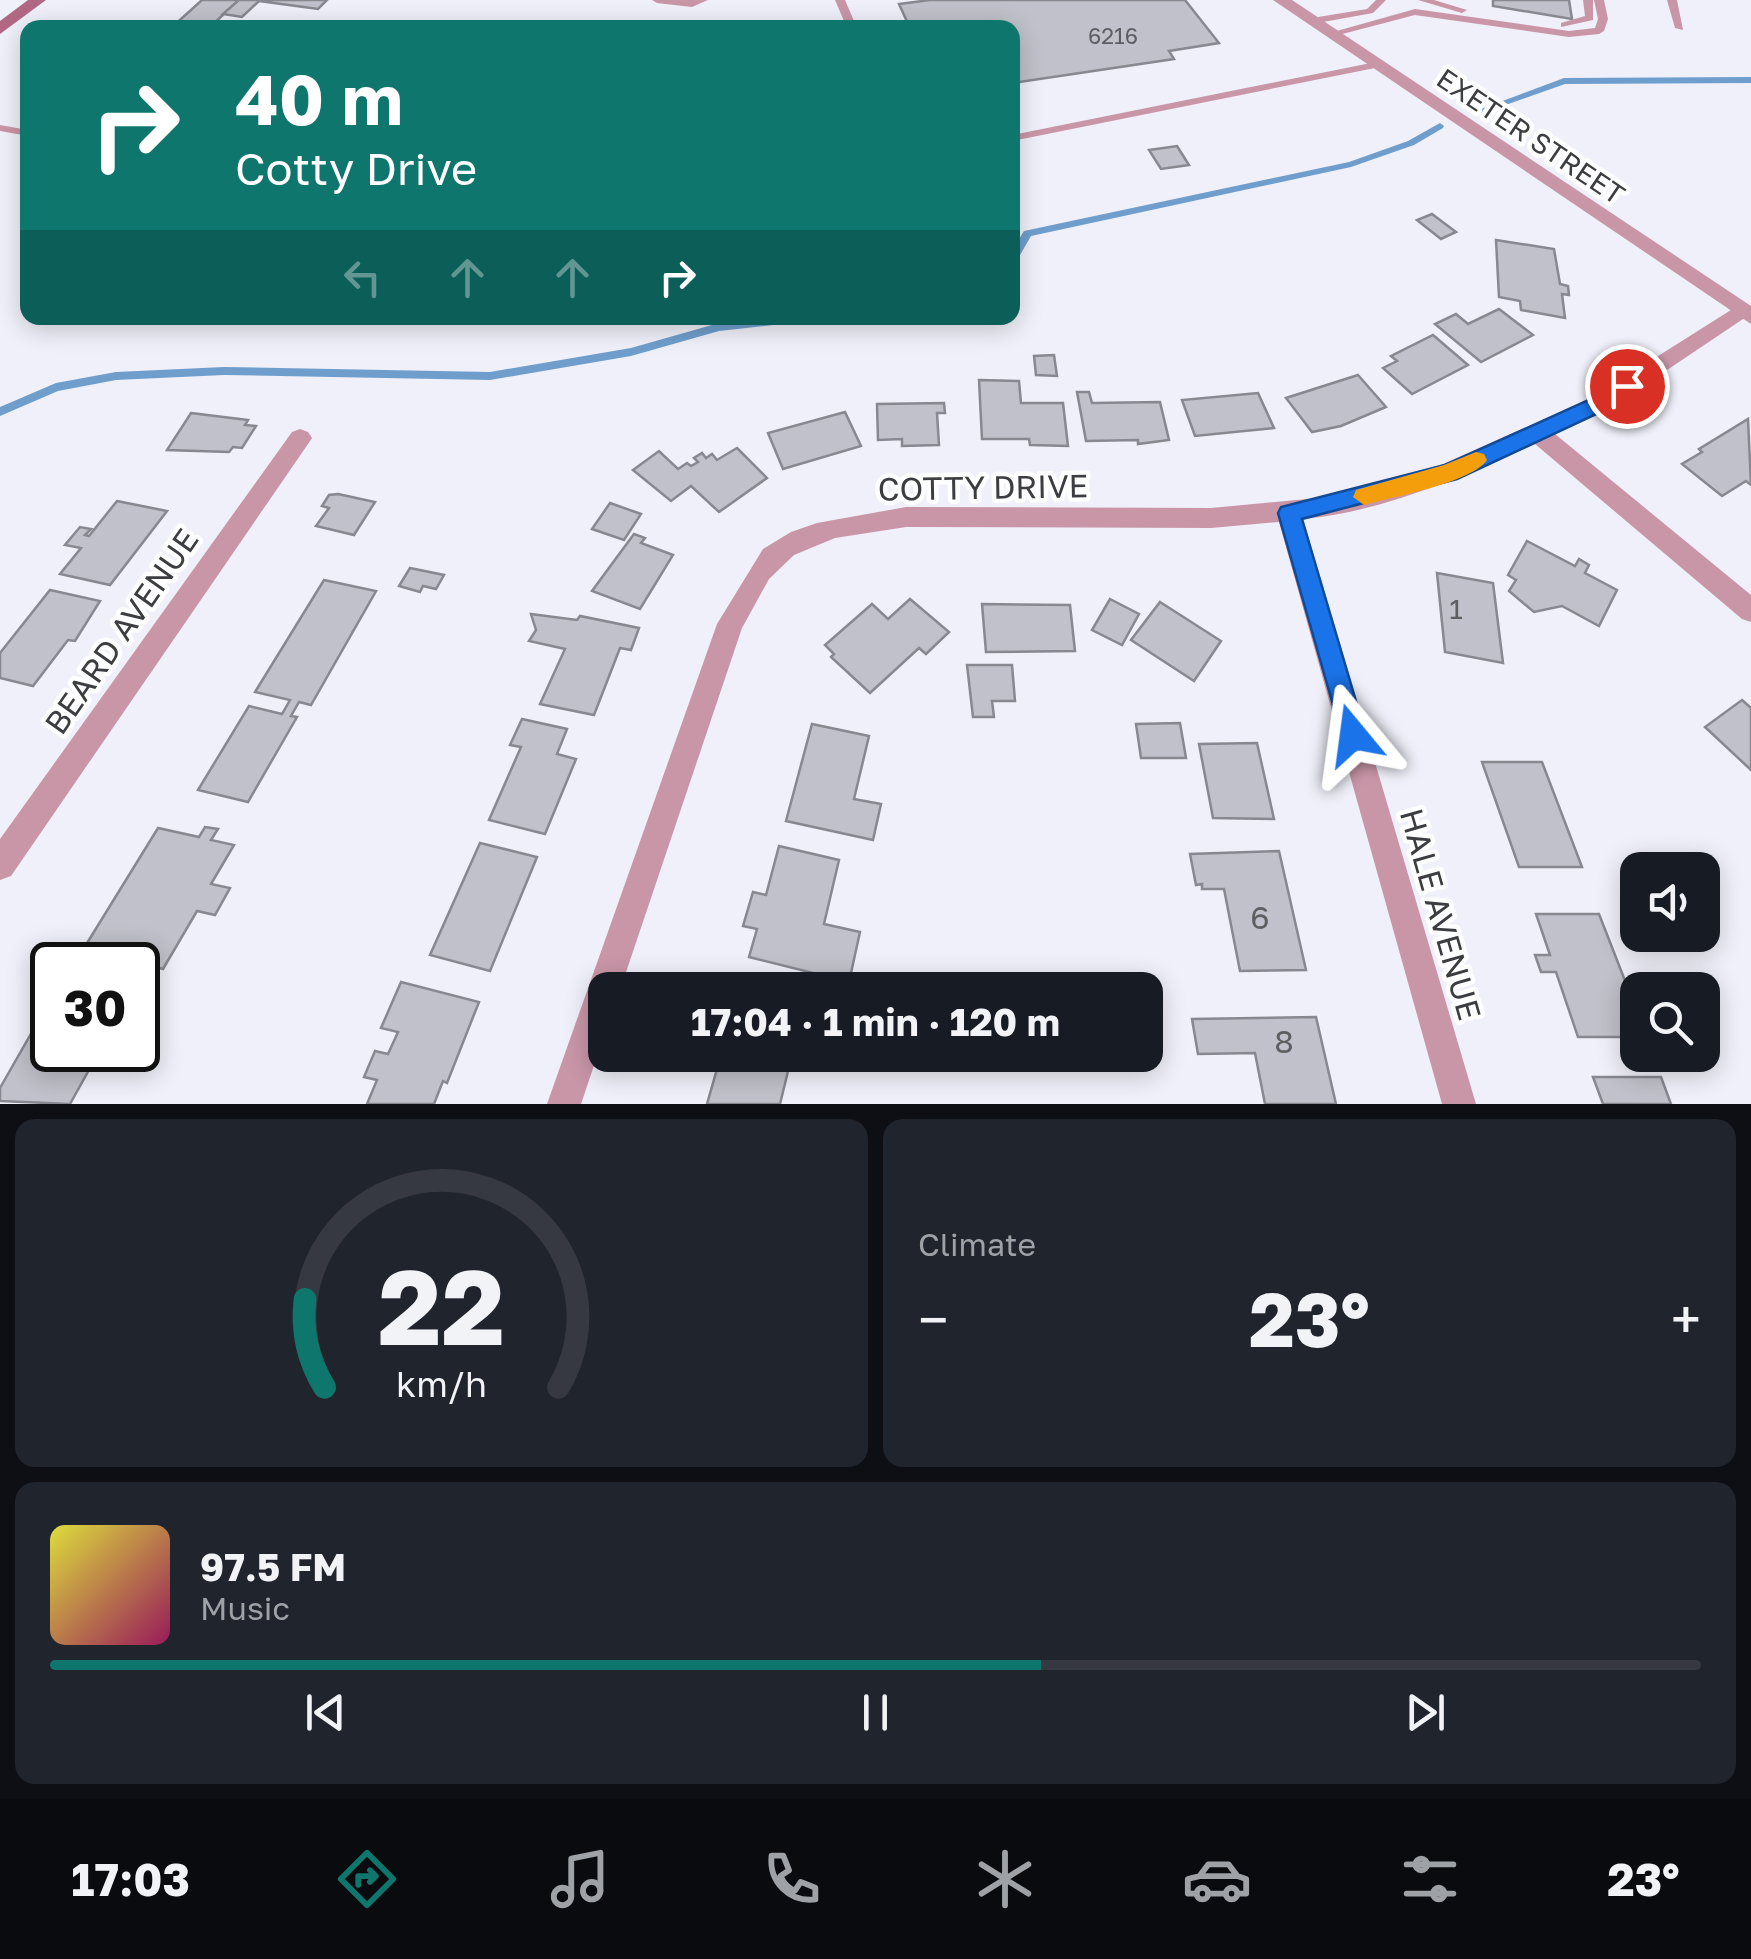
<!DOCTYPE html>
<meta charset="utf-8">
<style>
body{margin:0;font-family:"Golos Text",sans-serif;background:#20242c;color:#f1f3f6;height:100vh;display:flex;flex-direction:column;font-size:38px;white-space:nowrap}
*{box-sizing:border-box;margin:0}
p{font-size:32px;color:#9ea1a6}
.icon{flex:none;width:55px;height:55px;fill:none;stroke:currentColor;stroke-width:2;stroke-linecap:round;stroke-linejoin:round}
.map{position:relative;height:1104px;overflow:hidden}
.drawer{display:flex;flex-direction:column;gap:15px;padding:15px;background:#0d0f14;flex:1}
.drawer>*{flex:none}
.hud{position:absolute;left:20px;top:20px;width:1000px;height:305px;border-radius:20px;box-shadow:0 5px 25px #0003;background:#0f766e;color:#fff;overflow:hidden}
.tools{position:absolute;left:1620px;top:852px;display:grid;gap:20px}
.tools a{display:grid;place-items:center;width:100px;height:100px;border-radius:20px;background:#171b24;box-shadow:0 5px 25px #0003;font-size:50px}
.speed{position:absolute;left:30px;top:942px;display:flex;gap:20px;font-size:50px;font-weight:700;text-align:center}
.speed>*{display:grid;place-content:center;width:130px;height:130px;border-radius:50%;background:#171b24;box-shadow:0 5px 25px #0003;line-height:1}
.speed .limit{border:5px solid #111;border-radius:15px;background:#fff;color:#111}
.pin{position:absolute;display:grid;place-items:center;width:85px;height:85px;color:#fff;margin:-42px;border:5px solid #fff;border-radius:50%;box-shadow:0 2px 10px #0007}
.me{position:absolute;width:110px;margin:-55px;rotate:344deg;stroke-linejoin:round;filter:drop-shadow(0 0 8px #0008)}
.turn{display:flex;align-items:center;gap:35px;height:210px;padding:0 50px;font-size:45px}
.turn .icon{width:130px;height:130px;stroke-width:2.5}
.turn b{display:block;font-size:70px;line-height:85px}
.lanes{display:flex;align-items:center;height:95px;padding:0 50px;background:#0003;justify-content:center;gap:50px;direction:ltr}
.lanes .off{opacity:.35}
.big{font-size:75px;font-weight:700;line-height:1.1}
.drawer .tile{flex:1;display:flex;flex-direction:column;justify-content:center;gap:15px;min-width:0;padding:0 35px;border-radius:20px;background:#20242c}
.drawer .dial{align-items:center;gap:0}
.dial svg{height:260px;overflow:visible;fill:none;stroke:#363941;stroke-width:7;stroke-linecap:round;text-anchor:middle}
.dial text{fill:#f1f3f6;stroke:none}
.song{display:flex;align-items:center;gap:30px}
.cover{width:120px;height:120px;border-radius:15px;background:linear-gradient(135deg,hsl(60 70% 55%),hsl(330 70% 35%))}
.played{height:10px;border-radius:5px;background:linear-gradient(90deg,#0f766e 60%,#363941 60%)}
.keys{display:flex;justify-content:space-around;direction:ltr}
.heat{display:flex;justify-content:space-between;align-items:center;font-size:55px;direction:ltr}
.drawer .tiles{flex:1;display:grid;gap:15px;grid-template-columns:1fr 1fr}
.tile:last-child{grid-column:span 2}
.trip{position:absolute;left:588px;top:972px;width:575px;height:100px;border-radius:20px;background:#171b24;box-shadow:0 5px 25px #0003;font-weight:700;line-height:100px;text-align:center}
.tabs{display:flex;height:160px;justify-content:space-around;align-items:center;background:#090b0e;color:#9ea1a6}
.tabs .icon{width:70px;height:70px}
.tabs .current{color:#0f766e}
.tabs b{font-size:45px;color:#f1f3f6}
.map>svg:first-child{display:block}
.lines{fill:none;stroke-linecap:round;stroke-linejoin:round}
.stream{fill:#6f9ecc;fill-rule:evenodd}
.building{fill:#c0c1ca;stroke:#878890;stroke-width:2.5}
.service{fill:#c996a8;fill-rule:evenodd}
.minor{fill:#c996a8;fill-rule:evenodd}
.tertiary{fill:#c996a8;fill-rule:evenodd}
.secondary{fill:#b16885;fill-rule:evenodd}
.route{fill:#1a73e8;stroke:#114b97;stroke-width:2.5}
.slow{fill:#f59e0b}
.labels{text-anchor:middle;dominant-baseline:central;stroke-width:9;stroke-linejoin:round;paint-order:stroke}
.far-number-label{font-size:22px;fill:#5d5e62}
.far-street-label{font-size:28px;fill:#3c3d40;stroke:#fefefe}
.number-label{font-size:28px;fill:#5d5e62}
.street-label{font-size:32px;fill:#3c3d40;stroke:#fefefe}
.near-number-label{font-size:32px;fill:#5d5e62}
</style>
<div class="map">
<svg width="1751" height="1104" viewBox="0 0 1751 1104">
<rect width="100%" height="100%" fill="#eff0f9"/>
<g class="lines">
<g class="stream">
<polygon points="1751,77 1751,83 1565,84 1480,114 1473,112 1564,78"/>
<polygon points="1440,123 1444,126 1443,128 1414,145 1351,167 1031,236 1016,262 1012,263 1012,250 1024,231 1349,162 1408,141"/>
<polygon points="771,318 806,318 801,322 719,331 631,356 490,380 224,375 116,380 58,391 0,416 0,407 56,383 116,372 224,367 490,372 631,348 719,323"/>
</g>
</g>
<g class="building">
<polygon points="202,0 239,0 209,28 171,28"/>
<polygon points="239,0 327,0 318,9 259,1 242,17 223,14"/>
<polygon points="930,0 1185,0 1219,43 1169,51 1174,59 1012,83 1012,28 910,28 899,4"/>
<polygon points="1493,0 1569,0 1572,19 1493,6"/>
<polygon points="1177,146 1189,165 1161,169 1149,150"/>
<polygon points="1432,214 1456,232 1441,239 1417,220"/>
<polygon points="1496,240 1554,249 1560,284 1568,286 1569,295 1562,294 1565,318 1521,310 1520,301 1499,297"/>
<polygon points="1499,309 1533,335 1481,362 1435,324 1456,314 1468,324"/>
<polygon points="1433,335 1468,365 1412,394 1383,368 1397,361 1391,356"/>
<polygon points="1054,355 1057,376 1036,375 1034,356"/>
<polygon points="1358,375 1386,407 1341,426 1312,432 1286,398"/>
<polygon points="979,380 1019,381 1021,403 1063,403 1068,446 1030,445 1029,439 982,439"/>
<polygon points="1077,392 1089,392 1092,403 1160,402 1169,440 1138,444 1138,440 1086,441"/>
<polygon points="1258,393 1274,428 1195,436 1182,400"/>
<polygon points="944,403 945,413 937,413 939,445 902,446 902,439 878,440 877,404"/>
<polygon points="845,412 861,446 783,469 768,433"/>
<polygon points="191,413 248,420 245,425 256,426 242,448 233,447 229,452 167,450"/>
<polygon points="1748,419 1751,485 1746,481 1722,496 1682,464 1702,452 1699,449"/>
<polygon points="737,448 767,478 719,512 691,486 671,501 633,470 659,451 678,469 687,463 691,466 698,462 694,458 702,453 706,458 712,454 717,460"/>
<polygon points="338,494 375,502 354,535 316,526 329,508 322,506 329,495"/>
<polygon points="117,501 167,511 110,585 60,574 81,548 65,545 80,527 91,529 85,535 89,536"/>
<polygon points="610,503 641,514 624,540 592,529"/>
<polygon points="634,534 645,538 641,543 673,555 640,609 592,591"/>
<polygon points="1527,541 1575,566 1579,559 1589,565 1585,573 1617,590 1599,626 1562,606 1534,612 1509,591 1516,580 1508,575"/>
<polygon points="410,568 444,575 436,589 423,586 420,592 399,586"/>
<polygon points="1437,573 1493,583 1503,663 1445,652"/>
<polygon points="324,580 376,591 311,705 299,702 291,716 297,717 248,802 198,790 249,706 282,714 290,700 255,692"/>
<polygon points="50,590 100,601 75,641 68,640 33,686 0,678 0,653"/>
<polygon points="910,599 949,632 926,654 919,648 870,693 831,657 834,654 825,645 872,604 888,619"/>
<polygon points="1110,599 1139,614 1122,645 1092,630"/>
<polygon points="1160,602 1221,641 1194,681 1131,640"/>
<polygon points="982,604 1070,605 1075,651 986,652"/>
<polygon points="531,614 577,620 580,616 639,628 631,650 620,648 594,715 540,704 565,649 529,641 536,630"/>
<polygon points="967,665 1012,665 1015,701 992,701 994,717 973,717"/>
<polygon points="1742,700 1751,708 1751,770 1705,727"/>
<polygon points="522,719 567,729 557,754 576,759 545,834 489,820 521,747 510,745"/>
<polygon points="1180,723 1186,758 1141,758 1136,724"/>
<polygon points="812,724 869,736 854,799 881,804 873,840 786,821"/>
<polygon points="1257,743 1274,819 1213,818 1199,744"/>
<polygon points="1482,762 1542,762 1582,867 1519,867"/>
<polygon points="205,827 218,829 211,840 234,845 211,884 230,888 215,915 197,911 163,969 84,948 158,828 199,837"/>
<polygon points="480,843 537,857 490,971 430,955"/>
<polygon points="779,846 839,860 824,924 860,932 849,982 749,957 757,929 743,926 753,892 766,895"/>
<polygon points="1279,851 1306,970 1240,971 1224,889 1202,889 1202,884 1196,885 1190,854"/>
<polygon points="1536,914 1599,914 1638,1014 1638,1037 1578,1037 1556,972 1541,972 1535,955 1550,955"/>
<polygon points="401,982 479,1002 447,1083 443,1081 434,1104 367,1104 377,1080 364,1077 375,1051 388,1054 398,1032 381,1028"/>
<polygon points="138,985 154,989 138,1018"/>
<polygon points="52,997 52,1050 100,1050 70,1104 0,1101 0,1088"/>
<polygon points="1316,1017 1336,1104 1265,1104 1255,1053 1198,1054 1192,1019"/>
<polygon points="721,1055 792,1055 780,1104 707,1104"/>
<polygon points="1593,1077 1661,1077 1671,1104 1603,1104"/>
</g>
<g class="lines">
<g class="service">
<polygon points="652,0 708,0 692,7 657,3"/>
<polygon points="835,0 845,0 857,28 847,28"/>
<polygon points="1376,0 1386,0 1373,13 1312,24 1307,21 1312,18 1367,9"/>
<polygon points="1418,0 1434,0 1467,10 1462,13"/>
<polygon points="1583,0 1593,0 1593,20 1561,27 1561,23 1585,16"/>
<polygon points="1594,0 1604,0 1608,19 1604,31 1599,34 1569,37 1415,15 1331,37 1326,34 1415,9 1569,31 1595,28 1598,19"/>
<polygon points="1667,0 1677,0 1683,30 1675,28"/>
<polygon points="1376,62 1380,63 1380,67 1012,141 1012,135"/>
<polygon points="0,125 28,130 28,136 0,131"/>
</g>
<g class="minor">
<path d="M1742 303 1749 305V315L1606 411 1555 434 1751 595V622L1742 619 1535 444C1462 476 1383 512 1303 519L1476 1104H1442L1279 522 1211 528 906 527 835 538 794 555 769 579 742 628 620 990H605V1033L581 1104H547L717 624 763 549 791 532 817 523 906 507 1211 508 1328 497 1443 464 1590 399Z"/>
<polygon points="300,429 308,432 312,438 308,444 11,876 0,880 0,839 292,432"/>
</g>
<polygon class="tertiary" points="1273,0 1292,0 1751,306 1751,324"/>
<polygon class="secondary" points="28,0 46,0 0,34 0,21"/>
</g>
<polygon class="route" points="1627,378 1634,380 1634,391 1605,410 1457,479 1302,519 1366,735 1362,743 1353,747 1344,743 1278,513 1281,507 1445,465 1591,399"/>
<path class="slow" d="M1476 452 1484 454 1487 460C1471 483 1392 497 1364 505L1353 497 1356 490 1444 465Z"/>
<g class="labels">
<g class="far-number-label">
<text x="1113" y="35">6216</text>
</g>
<g class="far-street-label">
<text transform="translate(1531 136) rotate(34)">EXETER STREET</text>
</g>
<g class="number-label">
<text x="1456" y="608">1</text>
</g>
<g class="street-label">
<text transform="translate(983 487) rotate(-1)">COTTY DRIVE</text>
<text transform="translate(121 631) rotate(-55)">BEARD AVENUE</text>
<text transform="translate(1441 914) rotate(74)">HALE AVENUE</text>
</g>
<g class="near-number-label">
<text x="1260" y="917">6</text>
<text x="1284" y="1041">8</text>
</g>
</g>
</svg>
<div class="tools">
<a><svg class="icon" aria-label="sound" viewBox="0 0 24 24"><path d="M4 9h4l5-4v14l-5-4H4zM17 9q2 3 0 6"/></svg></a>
<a><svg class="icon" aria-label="search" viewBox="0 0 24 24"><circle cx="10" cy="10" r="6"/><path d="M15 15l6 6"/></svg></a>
</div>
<div class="speed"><div class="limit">30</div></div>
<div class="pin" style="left:1627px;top:386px;background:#d93025"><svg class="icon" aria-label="arrive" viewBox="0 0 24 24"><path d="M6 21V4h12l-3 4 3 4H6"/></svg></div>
<svg class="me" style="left:1353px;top:735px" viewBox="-20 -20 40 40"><path d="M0-17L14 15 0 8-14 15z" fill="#1a73e8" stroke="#fff" stroke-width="4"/></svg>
<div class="trip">17:04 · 1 min · 120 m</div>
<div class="hud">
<div class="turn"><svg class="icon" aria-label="right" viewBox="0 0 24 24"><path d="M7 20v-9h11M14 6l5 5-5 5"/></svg><div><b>40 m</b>Cotty Drive</div></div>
<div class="lanes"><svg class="icon off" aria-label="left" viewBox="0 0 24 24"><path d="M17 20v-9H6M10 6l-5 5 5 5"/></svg><svg class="icon off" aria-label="ahead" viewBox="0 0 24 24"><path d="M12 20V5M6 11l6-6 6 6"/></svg><svg class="icon off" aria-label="ahead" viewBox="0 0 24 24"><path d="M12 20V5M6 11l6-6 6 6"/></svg><svg class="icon" aria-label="right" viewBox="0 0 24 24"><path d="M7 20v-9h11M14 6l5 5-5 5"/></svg></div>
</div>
</div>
<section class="drawer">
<div class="tiles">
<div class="tile dial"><svg viewBox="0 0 100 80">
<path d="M14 69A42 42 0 1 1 86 69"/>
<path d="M14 69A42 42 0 0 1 8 42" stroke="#0f766e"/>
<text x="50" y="56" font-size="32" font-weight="700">22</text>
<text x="50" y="72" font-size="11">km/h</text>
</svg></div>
<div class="tile"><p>Climate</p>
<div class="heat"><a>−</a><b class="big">23°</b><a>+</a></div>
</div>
<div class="tile">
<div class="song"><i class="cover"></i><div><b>97.5 FM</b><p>Music</p></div></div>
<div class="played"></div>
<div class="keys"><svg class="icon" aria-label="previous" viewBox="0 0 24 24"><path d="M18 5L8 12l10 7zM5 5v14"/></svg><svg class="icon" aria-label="pause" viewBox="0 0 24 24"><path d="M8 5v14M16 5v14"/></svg><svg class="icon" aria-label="next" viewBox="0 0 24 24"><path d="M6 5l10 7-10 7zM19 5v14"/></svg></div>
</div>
</div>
</section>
<nav class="tabs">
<b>17:03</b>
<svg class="icon current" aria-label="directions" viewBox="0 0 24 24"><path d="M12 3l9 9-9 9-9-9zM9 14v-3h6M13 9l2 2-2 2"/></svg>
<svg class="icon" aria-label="music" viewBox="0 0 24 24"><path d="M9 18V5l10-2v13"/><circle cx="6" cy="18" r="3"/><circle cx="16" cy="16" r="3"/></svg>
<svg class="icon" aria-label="phone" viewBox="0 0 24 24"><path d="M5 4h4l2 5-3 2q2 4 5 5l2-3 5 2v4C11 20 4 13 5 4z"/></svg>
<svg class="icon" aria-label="climate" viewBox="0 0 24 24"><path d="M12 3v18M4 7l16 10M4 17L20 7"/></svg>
<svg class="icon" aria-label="car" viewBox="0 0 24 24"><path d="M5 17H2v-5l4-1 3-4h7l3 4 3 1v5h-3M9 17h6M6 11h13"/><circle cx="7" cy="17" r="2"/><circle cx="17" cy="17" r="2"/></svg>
<svg class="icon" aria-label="filters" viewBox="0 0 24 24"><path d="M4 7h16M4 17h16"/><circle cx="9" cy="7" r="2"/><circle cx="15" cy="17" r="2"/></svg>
<b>23°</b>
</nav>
